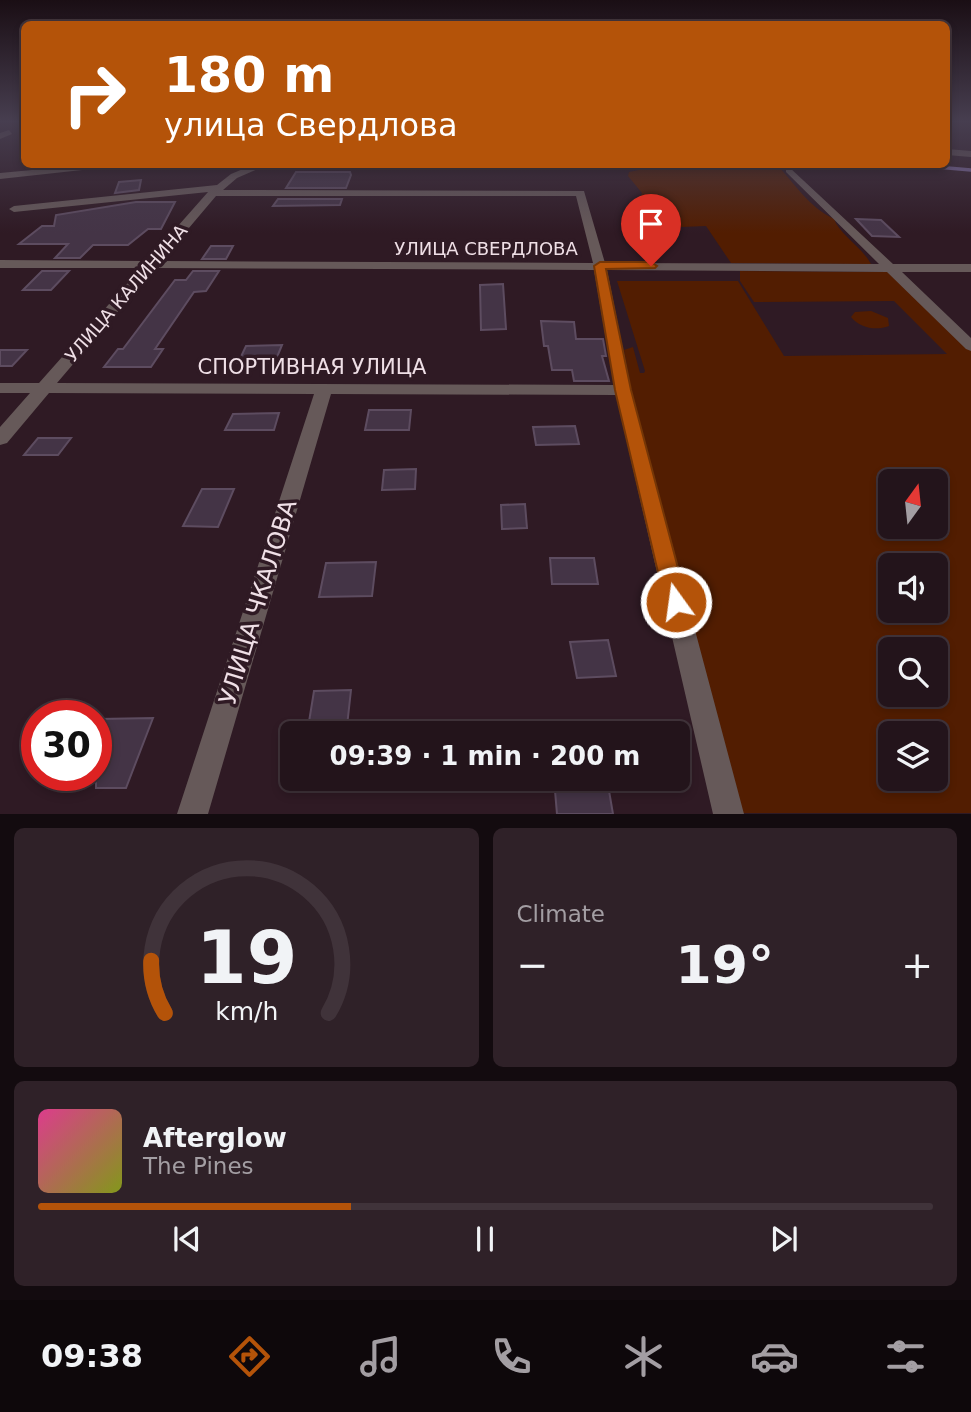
<!DOCTYPE html>
<meta charset="utf-8">
<style>
body{margin:0;font-family:"DejaVu Sans",sans-serif;background:#2f2128;color:#f1f3f6;height:100vh;display:flex;flex-direction:column;font-size:26px;white-space:nowrap}
*{box-sizing:border-box;margin:0}
p{font-size:23px;color:#a39ea3}
.icon{flex:none;width:38px;height:38px;fill:none;stroke:currentColor;stroke-width:2;stroke-linecap:round;stroke-linejoin:round}
.map{position:relative;height:814px;overflow:hidden}
.sheet{display:flex;flex-direction:column;gap:14px;padding:14px;background:#130b0f;flex:1}
.sheet>*{flex:none}
.hud{position:absolute;left:21px;top:21px;width:929px;height:147px;border-radius:10px;box-shadow:0 4px 10px #0003,0 0 0 2px #40333a;background:#b45309;color:#fff;overflow:hidden}
.needle{width:46px;rotate:15deg}
.fabs{position:absolute;left:878px;top:469px;display:grid;gap:14px}
.fabs a{display:grid;place-items:center;width:70px;height:70px;border-radius:10px;background:#23141b;box-shadow:0 4px 10px #0003,0 0 0 2px #40333a;font-size:35px}
.speed{position:absolute;left:21px;top:700px;display:flex;gap:14px;font-size:35px;font-weight:700;text-align:center}
.speed>*{display:grid;place-content:center;width:91px;height:91px;border-radius:50%;background:#23141b;box-shadow:0 4px 10px #0003,0 0 0 2px #40333a;line-height:1}
.speed .limit{border:10px solid #d22;background:#fff;color:#111}
.pin{position:absolute;display:grid;place-items:center;width:60px;height:60px;color:#fff;margin:-72px -30px;border-radius:50% 50% 50% 0;rotate:-45deg;box-shadow:0 0 7px #0007}
.pin .icon{rotate:45deg}
.me{position:absolute;width:77px;margin:-38px;rotate:346deg;stroke-linejoin:round;filter:drop-shadow(0 0 5px #0008)}
.turn{display:flex;align-items:center;gap:24px;height:147px;padding:0 28px;font-size:32px}
.turn .icon{width:91px;height:91px;stroke-width:2.5}
.turn b{display:block;font-size:49px;line-height:60px}
.big{font-size:52px;font-weight:700;line-height:1.1}
.sheet .tile{flex:1;display:flex;flex-direction:column;justify-content:center;gap:10px;min-width:0;padding:0 24px;border-radius:10px;background:#2f2128}
.sheet .dial{align-items:center;gap:0}
.dial svg{height:182px;overflow:visible;fill:none;stroke:#40333a;stroke-width:7;stroke-linecap:round;text-anchor:middle}
.dial text{fill:#f1f3f6;stroke:none}
.song{display:flex;align-items:center;gap:21px}
.cover{width:84px;height:84px;border-radius:10px;background:linear-gradient(135deg,hsl(330 70% 55%),hsl(70 70% 35%))}
.played{height:7px;border-radius:4px;background:linear-gradient(90deg,#b45309 35%,#40333a 35%)}
.keys{display:flex;justify-content:space-around;direction:ltr}
.heat{display:flex;justify-content:space-between;align-items:center;font-size:38px;direction:ltr}
.sheet .tiles{flex:1;display:grid;gap:14px;grid-template-columns:1fr 1fr}
.tile:last-child{grid-column:span 2}
.trip{position:absolute;left:280px;top:721px;width:410px;height:70px;border-radius:10px;background:#23141b;box-shadow:0 4px 10px #0003,0 0 0 2px #40333a;font-weight:700;line-height:70px;text-align:center}
.tab-bar{display:flex;height:112px;justify-content:space-around;align-items:center;background:#0e080b;color:#a39ea3}
.tab-bar .icon{width:49px;height:49px}
.tab-bar .selected{color:#b45309}
.tab-bar b{font-size:32px;color:#f1f3f6}
.map>svg:first-child{display:block}
.green{fill:#521d01;fill-rule:evenodd}
.lines{fill:none;stroke-linecap:round;stroke-linejoin:round}
.stream{stroke:#806da3;stroke-width:3.5}
.building{fill:#443446;stroke:#5d4c60;stroke-width:2}
.minor{fill:#665959;fill-rule:evenodd}
.route{fill:#b45309;stroke:#753606;stroke-width:2}
.labels{text-anchor:middle;dominant-baseline:central;stroke-width:7;stroke-linejoin:round;paint-order:stroke}
.far-street-label{font-size:18px;fill:#efdfe6;stroke:#2f1a24}
.street-label{font-size:21px;fill:#efdfe6;stroke:#2f1a24}
.near-street-label{font-size:24px;fill:#efdfe6;stroke:#2f1a24}
</style>
<div class="map">
<svg width="971" height="814" viewBox="0 0 971 814">
<rect width="100%" height="100%" fill="#2f1a24"/>
<g class="green">
<path d="M641 165H777C795 184 809 207 834 219 840 235 861 246 871 264L731 263 706 226 681 227 667 210 639 204 642 193 628 176 629 172 639 170Z"/>
<path d="M740 271 890 272 971 349V813H743L634 403 624 350 633 347 640 373H644L645 371 617 281H738L784 356 947 354 894 301 754 302 740 281ZM891 481H936V527H891ZM891 565H936V611H891ZM891 649H936V695H891ZM891 733H936V779H891Z"/>
<path d="M871 311 888 318 889 326C876 331 860 328 851 317L855 312Z"/>
</g>
<g class="lines">
<polyline class="stream" points="902,164 971,170"/>
</g>
<g class="building">
<polygon points="296,172 350,172 351,175 346,188 286,188"/>
<polygon points="141,180 139,190 115,193 119,182"/>
<polygon points="278,199 342,199 340,205 273,206"/>
<polygon points="136,202 175,202 161,229 148,229 128,245 93,245 80,258 55,258 68,244 19,244 42,226 54,226 56,215"/>
<polygon points="856,219 881,220 899,237 872,236"/>
<polygon points="211,246 233,246 226,259 202,259"/>
<polygon points="42,271 69,271 51,290 23,290"/>
<polygon points="193,271 219,271 206,291 194,292 155,349 163,349 151,367 104,367 118,349 123,349 175,280 186,280"/>
<polygon points="503,284 506,329 481,330 480,285"/>
<polygon points="541,321 574,322 576,339 603,339 606,356 602,356 609,381 574,381 572,370 552,370 548,346 544,346"/>
<polygon points="282,345 275,362 238,363 246,346"/>
<polygon points="0,350 27,350 12,366 0,366"/>
<polygon points="369,410 411,410 409,430 365,430"/>
<polygon points="279,413 274,430 225,430 233,414"/>
<polygon points="575,426 579,444 536,445 533,427"/>
<polygon points="38,438 71,438 58,455 24,455"/>
<polygon points="416,469 415,489 382,490 384,470"/>
<polygon points="202,489 234,489 218,527 183,526"/>
<polygon points="525,504 527,528 502,529 501,505"/>
<polygon points="550,558 594,558 598,584 552,584"/>
<polygon points="376,562 372,596 319,597 326,563"/>
<polygon points="608,640 616,676 577,678 570,642"/>
<polygon points="351,690 347,726 308,728 314,691"/>
<polygon points="153,718 126,788 96,788 96,726 99,719"/>
<polygon points="554,779 607,779 613,814 557,814"/>
</g>
<g class="lines">
<g class="minor">
<polygon points="9,130 12,134 0,139 0,133"/>
<polygon points="947,149 971,151 971,157 947,155"/>
<polygon points="96,164 137,164 0,179 0,173"/>
<path d="M255 164H269L237 178 223 190 584 191 605 263 879 264 786 172V168L789 167 893 264H971V272H902L971 338V351L966 349 887 272 607 270 631 390 744 814H713L616 395 331 394 208 814H177L314 394 49 393 7 443 0 445V427L30 393H0V383H39L141 268H0V260L147 261 208 192 14 212 9 209 14 206 217 185 231 174ZM216 196H576L593 263 161 261ZM155 268 594 270 614 385 57 383Z"/>
</g>
</g>
<linearGradient id="sky" x2="0" y2="1"><stop stop-color="#1a0e14"/><stop offset="0.52" stop-color="#473e50"/><stop offset="1" stop-color="#473e50" stop-opacity="0"/></linearGradient>
<rect width="971" height="233" fill="url(#sky)"/>
<polygon class="route" points="651,262 657,266 655,268 606,269 631,390 687,602 684,608 676,611 668,608 665,602 615,390 594,266 600,262"/>
<g class="labels">
<g class="far-street-label">
<text x="486" y="248">УЛИЦА СВЕРДЛОВА</text>
<text transform="translate(126 293) rotate(-49)">УЛИЦА КАЛИНИНА</text>
</g>
<g class="street-label">
<text x="312" y="367">СПОРТИВНАЯ УЛИЦА</text>
</g>
<g class="near-street-label">
<text transform="translate(258 602) rotate(-73)">УЛИЦА ЧКАЛОВА</text>
</g>
</g>
</svg>
<div class="fabs">
<a><svg class="needle" viewBox="-14 -14 28 28"><path d="M0-13l5 13h-10z" fill="#e53935"/><path d="M0 13l5-13h-10z" fill="#a39ea3"/></svg></a>
<a><svg class="icon" aria-label="sound" viewBox="0 0 24 24"><path d="M4 9h4l5-4v14l-5-4H4zM17 9q2 3 0 6"/></svg></a>
<a><svg class="icon" aria-label="search" viewBox="0 0 24 24"><circle cx="10" cy="10" r="6"/><path d="M15 15l6 6"/></svg></a>
<a><svg class="icon" aria-label="layers" viewBox="0 0 24 24"><path d="M12 4l9 5-9 5-9-5zM3 14l9 5 9-5"/></svg></a>
</div>
<div class="speed"><div class="limit">30</div></div>
<div class="pin" style="left:651px;top:266px;background:#d93025"><svg class="icon" aria-label="arrive" viewBox="0 0 24 24"><path d="M6 21V4h12l-3 4 3 4H6"/></svg></div>
<svg class="me" style="left:676px;top:602px" viewBox="-20 -20 40 40"><circle r="17" fill="#b45309" stroke="#fff" stroke-width="3"/><path d="M0-11L8 9 0 5-8 9z" fill="#fff"/></svg>
<div class="trip">09:39 · 1 min · 200 m</div>
<div class="hud">
<div class="turn"><svg class="icon" aria-label="right" viewBox="0 0 24 24"><path d="M7 20v-9h11M14 6l5 5-5 5"/></svg><div><b>180 m</b>улица Свердлова</div></div>
</div>
</div>
<section class="sheet">
<div class="tiles">
<div class="tile dial"><svg viewBox="0 0 100 80">
<path d="M14 69A42 42 0 1 1 86 69"/>
<path d="M14 69A42 42 0 0 1 8 46" stroke="#b45309"/>
<text x="50" y="56" font-size="32" font-weight="700">19</text>
<text x="50" y="72" font-size="11">km/h</text>
</svg></div>
<div class="tile"><p>Climate</p>
<div class="heat"><a>−</a><b class="big">19°</b><a>+</a></div>
</div>
<div class="tile">
<div class="song"><i class="cover"></i><div><b>Afterglow</b><p>The Pines</p></div></div>
<div class="played"></div>
<div class="keys"><svg class="icon" aria-label="previous" viewBox="0 0 24 24"><path d="M18 5L8 12l10 7zM5 5v14"/></svg><svg class="icon" aria-label="pause" viewBox="0 0 24 24"><path d="M8 5v14M16 5v14"/></svg><svg class="icon" aria-label="next" viewBox="0 0 24 24"><path d="M6 5l10 7-10 7zM19 5v14"/></svg></div>
</div>
</div>
</section>
<nav class="tab-bar">
<b>09:38</b>
<svg class="icon selected" aria-label="directions" viewBox="0 0 24 24"><path d="M12 3l9 9-9 9-9-9zM9 14v-3h6M13 9l2 2-2 2"/></svg>
<svg class="icon" aria-label="music" viewBox="0 0 24 24"><path d="M9 18V5l10-2v13"/><circle cx="6" cy="18" r="3"/><circle cx="16" cy="16" r="3"/></svg>
<svg class="icon" aria-label="phone" viewBox="0 0 24 24"><path d="M5 4h4l2 5-3 2q2 4 5 5l2-3 5 2v4C11 20 4 13 5 4z"/></svg>
<svg class="icon" aria-label="climate" viewBox="0 0 24 24"><path d="M12 3v18M4 7l16 10M4 17L20 7"/></svg>
<svg class="icon" aria-label="car" viewBox="0 0 24 24"><path d="M5 17H2v-5l4-1 3-4h7l3 4 3 1v5h-3M9 17h6M6 11h13"/><circle cx="7" cy="17" r="2"/><circle cx="17" cy="17" r="2"/></svg>
<svg class="icon" aria-label="filters" viewBox="0 0 24 24"><path d="M4 7h16M4 17h16"/><circle cx="9" cy="7" r="2"/><circle cx="15" cy="17" r="2"/></svg>
</nav>
